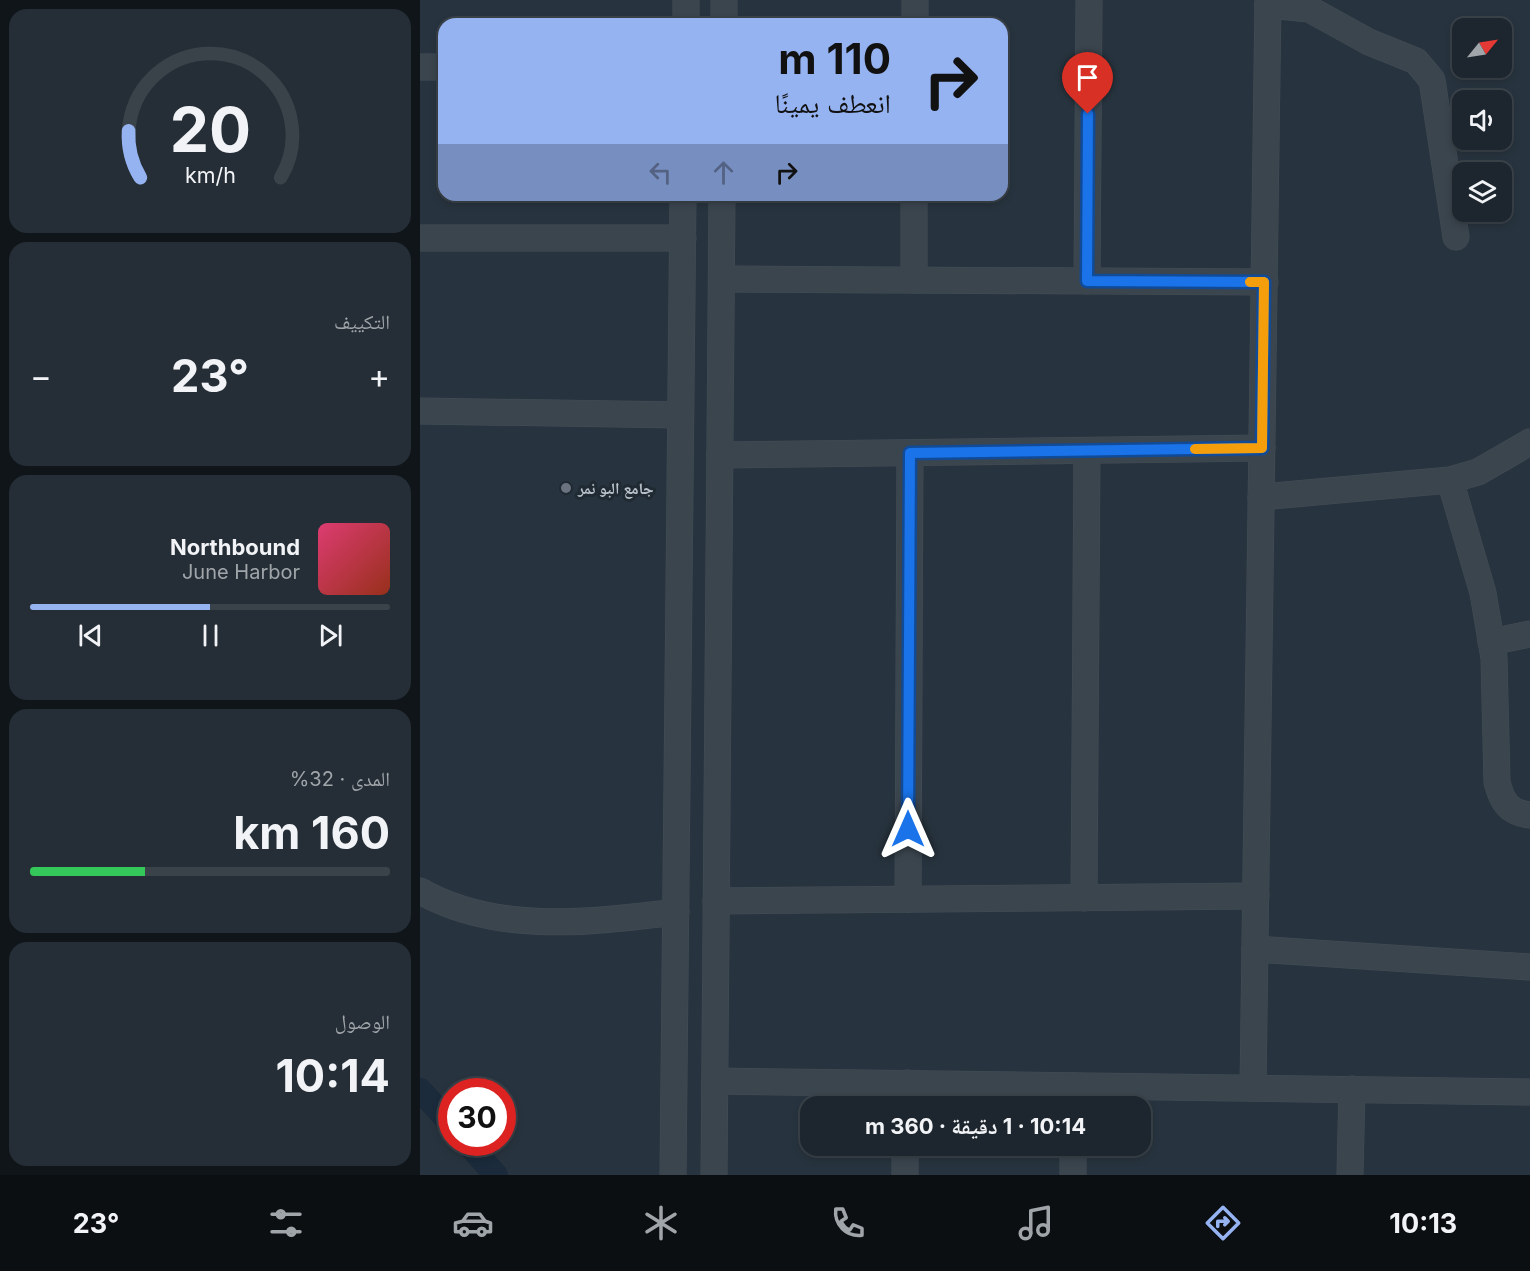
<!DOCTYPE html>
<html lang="ar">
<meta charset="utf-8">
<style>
body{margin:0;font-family:Inter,"Noto Naskh Arabic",sans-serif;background:#252e36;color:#f1f3f6;direction:rtl;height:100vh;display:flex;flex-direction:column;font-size:22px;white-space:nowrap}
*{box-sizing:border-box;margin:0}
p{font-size:20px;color:#a0a5aa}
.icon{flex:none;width:33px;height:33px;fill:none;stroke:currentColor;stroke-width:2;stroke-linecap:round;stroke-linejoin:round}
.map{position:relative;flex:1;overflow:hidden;direction:ltr}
.details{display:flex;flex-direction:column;gap:9px;padding:9px;background:#101519;width:420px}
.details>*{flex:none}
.banner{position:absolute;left:18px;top:18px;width:570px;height:183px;border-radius:18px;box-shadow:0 3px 9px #0003,0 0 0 2px #3b434a;direction:rtl;background:#95b2f1;color:#111;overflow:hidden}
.needle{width:39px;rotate:60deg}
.fabs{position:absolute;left:1032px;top:18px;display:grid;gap:12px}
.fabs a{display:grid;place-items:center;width:60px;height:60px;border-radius:12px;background:#1d262e;box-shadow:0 3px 9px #0003,0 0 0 2px #3b434a;font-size:30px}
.speed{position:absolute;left:18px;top:1078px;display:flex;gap:12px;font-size:30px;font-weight:700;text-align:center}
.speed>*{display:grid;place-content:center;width:78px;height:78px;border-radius:50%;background:#1d262e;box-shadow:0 3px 9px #0003,0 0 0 2px #3b434a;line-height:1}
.speed .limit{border:9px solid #d22;background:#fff;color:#111}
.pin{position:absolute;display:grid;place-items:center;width:51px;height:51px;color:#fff;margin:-62px -26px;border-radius:50% 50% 50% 0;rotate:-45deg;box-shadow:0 0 6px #0007}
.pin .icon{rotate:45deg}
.me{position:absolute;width:66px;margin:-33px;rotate:0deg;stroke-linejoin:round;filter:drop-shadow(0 0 4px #0008)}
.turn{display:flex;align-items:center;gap:21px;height:126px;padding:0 18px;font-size:27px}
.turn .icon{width:78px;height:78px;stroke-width:2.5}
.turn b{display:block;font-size:42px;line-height:51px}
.lanes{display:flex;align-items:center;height:57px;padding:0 18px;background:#0003;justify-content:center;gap:30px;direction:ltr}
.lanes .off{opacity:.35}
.big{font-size:45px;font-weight:700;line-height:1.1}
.details .widget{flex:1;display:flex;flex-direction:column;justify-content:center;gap:9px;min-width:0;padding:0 21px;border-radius:18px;background:#252e36}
.details .dial{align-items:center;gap:0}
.dial svg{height:156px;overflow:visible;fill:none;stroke:#3b434a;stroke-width:7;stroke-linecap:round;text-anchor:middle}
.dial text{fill:#f1f3f6;stroke:none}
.song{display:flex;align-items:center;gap:18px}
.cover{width:72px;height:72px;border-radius:9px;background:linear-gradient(135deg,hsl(340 70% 55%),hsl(10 70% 35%))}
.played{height:6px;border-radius:3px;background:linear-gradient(90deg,#95b2f1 50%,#3b434a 50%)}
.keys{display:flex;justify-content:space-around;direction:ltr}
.heat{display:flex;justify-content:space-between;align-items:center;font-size:33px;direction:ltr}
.charge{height:9px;border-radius:4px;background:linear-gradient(90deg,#34c759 32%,#3b434a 0)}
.trip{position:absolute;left:380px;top:1096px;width:351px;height:60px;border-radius:18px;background:#1d262e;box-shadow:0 3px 9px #0003,0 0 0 2px #3b434a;font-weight:700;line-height:60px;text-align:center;direction:rtl}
.dock{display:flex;height:96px;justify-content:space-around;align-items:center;background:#0c0f12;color:#a0a5aa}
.dock .icon{width:42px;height:42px}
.dock .selected{color:#95b2f1}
.dock b{font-size:27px;color:#f1f3f6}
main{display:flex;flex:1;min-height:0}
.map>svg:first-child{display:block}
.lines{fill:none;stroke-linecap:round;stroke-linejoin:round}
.canal{stroke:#1b2b3b;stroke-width:24}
.minor-casing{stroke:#444e57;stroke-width:27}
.minor{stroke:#3b454e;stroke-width:26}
.route-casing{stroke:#114b97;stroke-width:15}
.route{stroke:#1a73e8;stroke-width:10}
.slow{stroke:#f59e0b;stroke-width:10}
.worship-dot{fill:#6b7280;stroke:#202a33;stroke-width:2}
.labels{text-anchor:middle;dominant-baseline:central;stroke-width:6;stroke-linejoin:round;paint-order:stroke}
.poi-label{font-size:16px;font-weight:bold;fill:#b7c0c8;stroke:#202a33;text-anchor:start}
</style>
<main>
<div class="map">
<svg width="1110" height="1175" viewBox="0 0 1110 1175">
<rect width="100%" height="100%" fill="#27333e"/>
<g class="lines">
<g class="canal">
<polyline points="0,1090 32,1125"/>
<polyline points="47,1143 76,1175"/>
</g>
<defs>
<g id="minor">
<polyline points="848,5 889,9 949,42 996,61 1012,80 1036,237"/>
<polyline points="266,24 266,0"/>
<polyline points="304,24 304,0"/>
<polyline points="495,24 495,0"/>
<polyline points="0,67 24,67"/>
<polyline points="0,238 263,238"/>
<polyline points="302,279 845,282"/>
<polyline points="494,280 494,195"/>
<polyline points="667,281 669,0"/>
<polyline points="0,411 260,415"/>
<polyline points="300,455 842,448"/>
<path d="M1030 480 1063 593 1074 658 1077 782C1082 802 1089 813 1110 815"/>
<polyline points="841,497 1030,480 1058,472 1110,442"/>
<polyline points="1071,642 1110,634"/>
<path d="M0 891C78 935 171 922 256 912"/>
<polyline points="664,898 667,451"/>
<polyline points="488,899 490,453"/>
<polyline points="296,901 836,896"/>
<polyline points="835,949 1110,967"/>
<polyline points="295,1081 1110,1092"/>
<polyline points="833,1088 848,0"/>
<polyline points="486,1107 487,1083"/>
<polyline points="653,1107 654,1086"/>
<polyline points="253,1175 263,195"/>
<polyline points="294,1175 302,195"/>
<polyline points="485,1175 485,1146"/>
<polyline points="653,1175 653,1146"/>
<polyline points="930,1175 932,1089"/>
</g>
</defs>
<use href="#minor" class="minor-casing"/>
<use href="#minor" class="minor"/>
</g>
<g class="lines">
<defs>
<polyline id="route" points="488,829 490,453 842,448 844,282 667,281 668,114"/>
</defs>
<use href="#route" class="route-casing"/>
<use href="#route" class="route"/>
<polyline class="slow" points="775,449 842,448 844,282 830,282"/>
</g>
<circle class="worship-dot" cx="146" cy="488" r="6"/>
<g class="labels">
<g class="poi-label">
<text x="158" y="488">جامع البو نمر</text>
</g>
</g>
</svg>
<div class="fabs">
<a><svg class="needle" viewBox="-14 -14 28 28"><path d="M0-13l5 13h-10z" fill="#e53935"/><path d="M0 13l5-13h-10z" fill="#a0a5aa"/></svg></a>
<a><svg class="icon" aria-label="sound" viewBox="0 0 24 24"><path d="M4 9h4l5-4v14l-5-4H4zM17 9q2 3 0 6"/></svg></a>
<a><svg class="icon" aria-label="layers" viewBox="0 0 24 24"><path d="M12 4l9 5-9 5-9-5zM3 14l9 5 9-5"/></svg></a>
</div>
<div class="speed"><div class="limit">30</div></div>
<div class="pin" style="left:668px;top:114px;background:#d93025"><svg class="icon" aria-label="arrive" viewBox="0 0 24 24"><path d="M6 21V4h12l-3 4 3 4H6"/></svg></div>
<svg class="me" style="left:488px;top:829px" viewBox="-20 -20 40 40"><path d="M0-17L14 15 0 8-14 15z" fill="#1a73e8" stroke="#fff" stroke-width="4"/></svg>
<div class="trip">10:14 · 1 دقيقة · 360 m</div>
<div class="banner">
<div class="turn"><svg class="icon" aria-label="right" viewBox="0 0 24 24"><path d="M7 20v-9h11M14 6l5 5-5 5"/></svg><div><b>110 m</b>انعطف يمينًا</div></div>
<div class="lanes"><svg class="icon off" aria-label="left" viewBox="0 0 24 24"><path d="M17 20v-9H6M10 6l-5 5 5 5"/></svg><svg class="icon off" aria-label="ahead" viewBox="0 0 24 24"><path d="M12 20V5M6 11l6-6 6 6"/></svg><svg class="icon" aria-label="right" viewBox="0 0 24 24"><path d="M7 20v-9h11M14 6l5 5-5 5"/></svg></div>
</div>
</div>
<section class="details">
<div class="widget dial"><svg viewBox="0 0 100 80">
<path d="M14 69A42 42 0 1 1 86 69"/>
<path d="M14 69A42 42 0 0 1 8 45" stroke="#95b2f1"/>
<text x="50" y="56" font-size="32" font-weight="700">20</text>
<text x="50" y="72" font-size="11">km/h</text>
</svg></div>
<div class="widget"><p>التكييف</p>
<div class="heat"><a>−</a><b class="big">23°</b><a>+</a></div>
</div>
<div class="widget">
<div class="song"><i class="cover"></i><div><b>Northbound</b><p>June Harbor</p></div></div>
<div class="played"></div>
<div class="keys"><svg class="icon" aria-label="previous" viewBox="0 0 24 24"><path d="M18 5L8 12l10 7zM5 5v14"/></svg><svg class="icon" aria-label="pause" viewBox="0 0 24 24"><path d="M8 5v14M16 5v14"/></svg><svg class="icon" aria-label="next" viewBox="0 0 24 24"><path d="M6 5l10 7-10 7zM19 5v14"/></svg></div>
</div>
<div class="widget"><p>المدى · 32%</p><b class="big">160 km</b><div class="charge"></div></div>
<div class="widget"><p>الوصول</p><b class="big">10:14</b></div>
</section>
</main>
<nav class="dock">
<b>10:13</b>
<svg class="icon selected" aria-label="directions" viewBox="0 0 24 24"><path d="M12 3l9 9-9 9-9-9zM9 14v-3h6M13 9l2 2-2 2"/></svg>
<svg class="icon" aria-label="music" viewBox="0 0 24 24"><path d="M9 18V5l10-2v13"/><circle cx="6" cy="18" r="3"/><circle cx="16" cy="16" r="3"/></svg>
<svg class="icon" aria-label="phone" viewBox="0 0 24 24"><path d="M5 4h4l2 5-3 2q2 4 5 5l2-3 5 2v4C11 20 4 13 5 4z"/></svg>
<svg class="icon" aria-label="climate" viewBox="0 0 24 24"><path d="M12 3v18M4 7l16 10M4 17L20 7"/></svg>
<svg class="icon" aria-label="car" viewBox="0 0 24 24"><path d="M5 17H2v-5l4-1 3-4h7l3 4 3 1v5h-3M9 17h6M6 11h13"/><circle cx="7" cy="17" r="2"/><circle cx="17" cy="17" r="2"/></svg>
<svg class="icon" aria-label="filters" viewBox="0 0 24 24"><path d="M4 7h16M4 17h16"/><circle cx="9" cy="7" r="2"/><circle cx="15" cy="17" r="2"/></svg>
<b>23°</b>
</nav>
